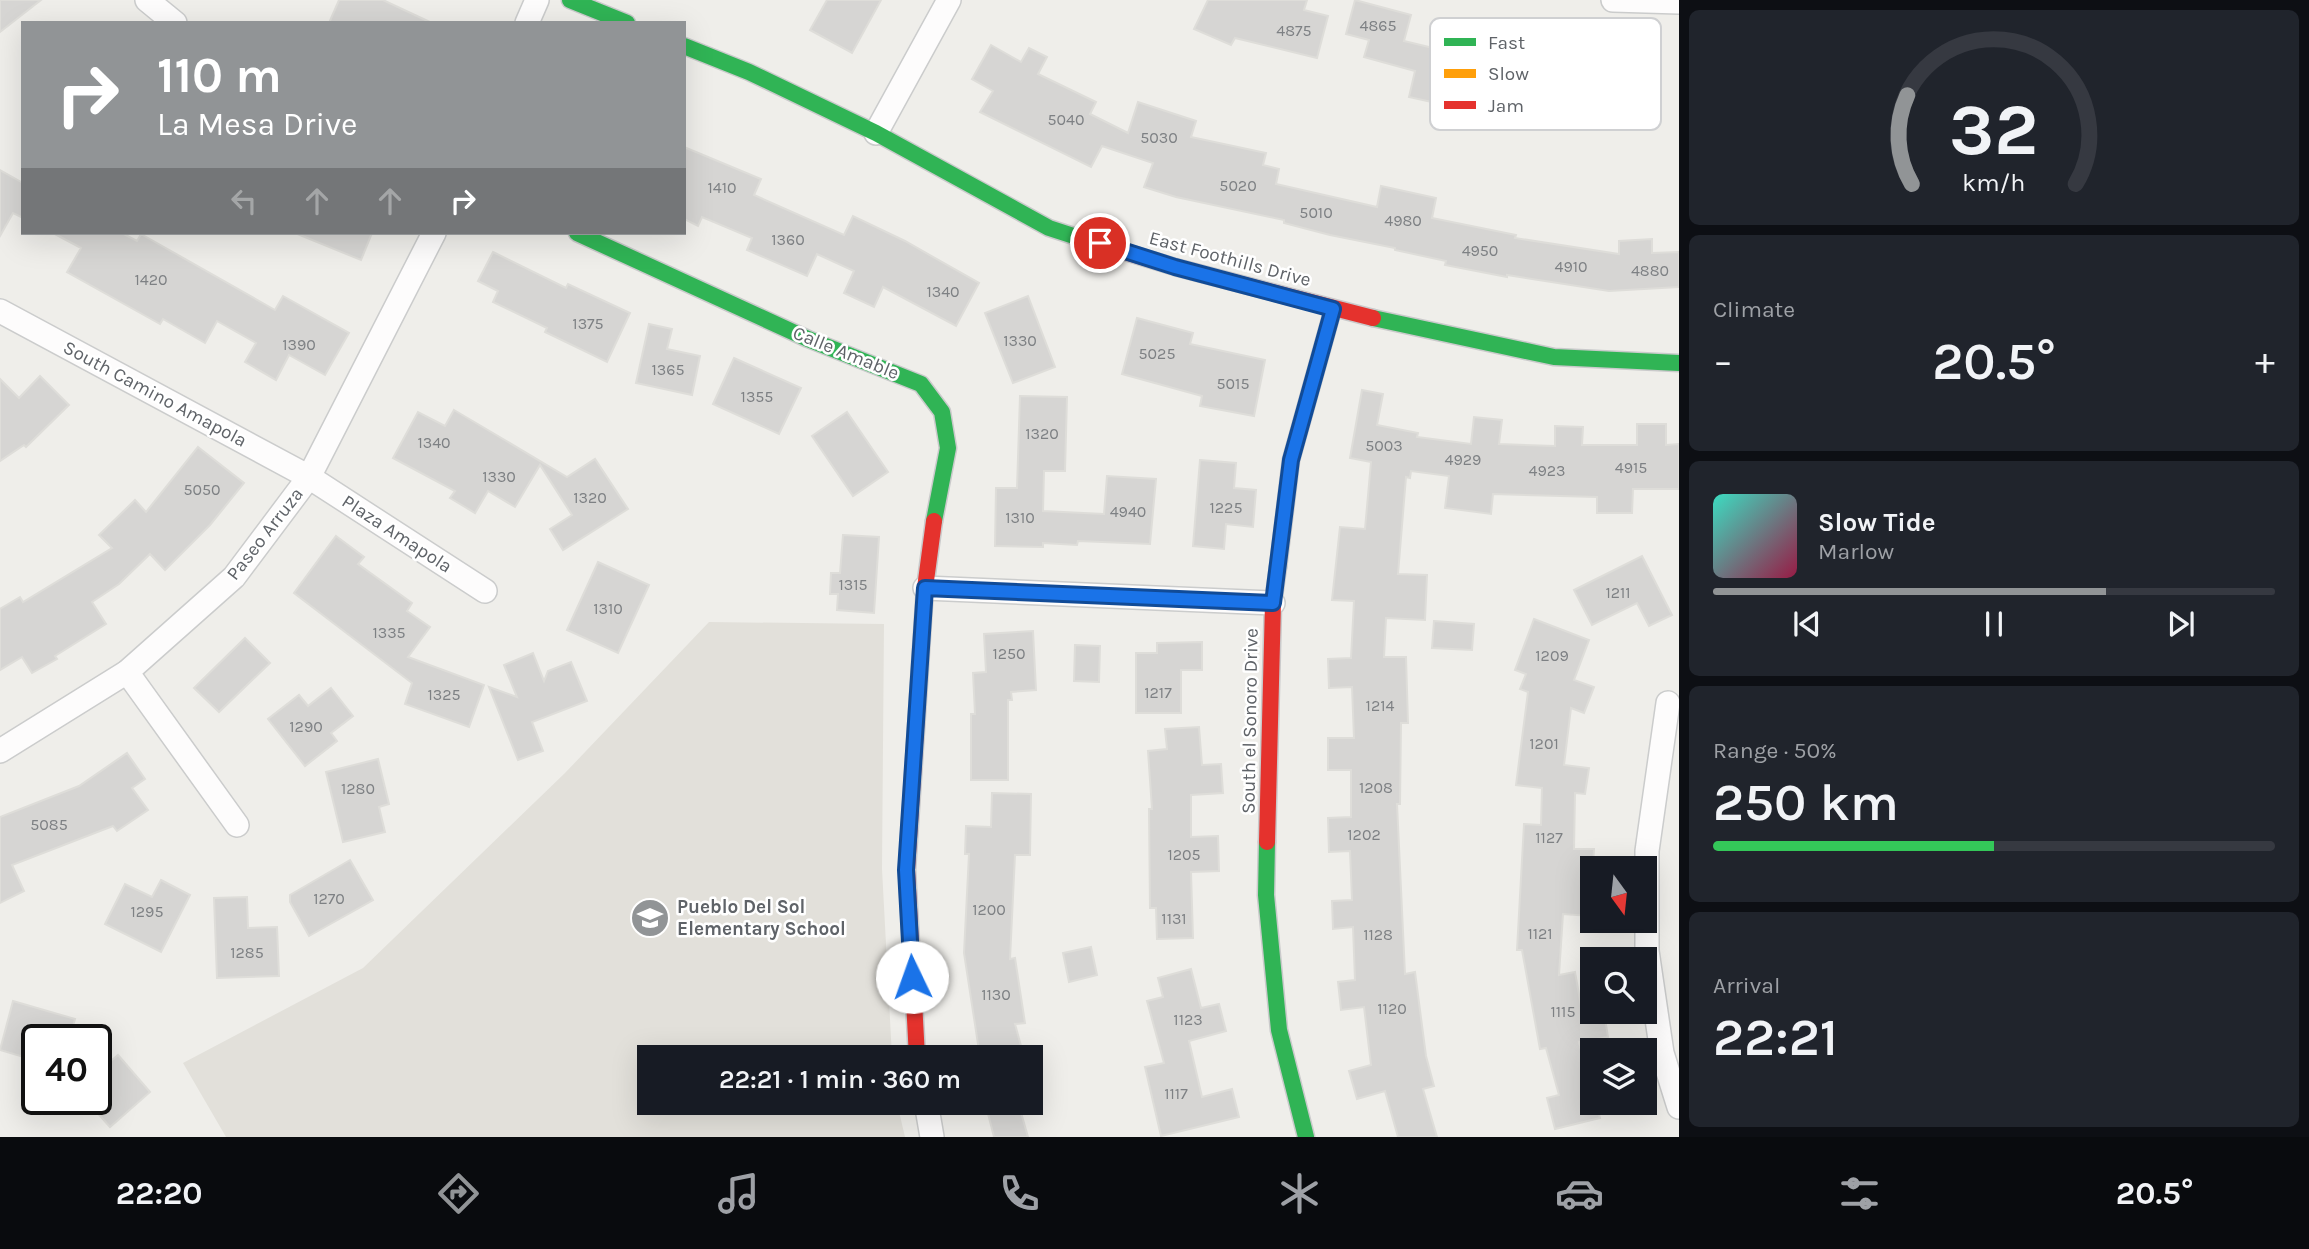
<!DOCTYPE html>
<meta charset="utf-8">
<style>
body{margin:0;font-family:Karla,sans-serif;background:#20242c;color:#f1f3f6;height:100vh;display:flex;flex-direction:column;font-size:26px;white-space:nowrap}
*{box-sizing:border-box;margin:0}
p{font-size:23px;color:#9ea1a6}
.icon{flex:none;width:38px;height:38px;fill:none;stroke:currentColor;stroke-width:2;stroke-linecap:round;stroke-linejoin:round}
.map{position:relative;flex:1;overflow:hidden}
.side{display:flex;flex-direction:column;gap:10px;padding:10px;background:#0d0f14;width:630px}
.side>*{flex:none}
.hud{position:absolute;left:21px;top:21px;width:665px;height:214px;border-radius:0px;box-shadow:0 7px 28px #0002;background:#919496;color:#fff;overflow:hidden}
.needle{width:46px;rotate:165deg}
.buttons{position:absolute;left:1580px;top:856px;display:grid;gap:14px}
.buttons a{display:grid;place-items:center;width:77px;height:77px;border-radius:0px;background:#171b24;box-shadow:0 7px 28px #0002;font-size:35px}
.speed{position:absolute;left:21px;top:1024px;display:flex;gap:14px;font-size:35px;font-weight:700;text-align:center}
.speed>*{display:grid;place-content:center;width:91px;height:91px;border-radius:50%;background:#171b24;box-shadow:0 7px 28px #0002;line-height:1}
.speed .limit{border:4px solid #111;border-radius:10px;background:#fff;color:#111}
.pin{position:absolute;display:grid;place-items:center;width:60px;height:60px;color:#fff;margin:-30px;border:4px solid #fff;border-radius:50%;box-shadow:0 2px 7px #0007}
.me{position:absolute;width:77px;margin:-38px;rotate:357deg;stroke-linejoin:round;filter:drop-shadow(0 0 5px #0008)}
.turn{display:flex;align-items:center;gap:24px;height:147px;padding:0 21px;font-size:32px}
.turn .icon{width:91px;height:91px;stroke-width:2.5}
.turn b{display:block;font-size:49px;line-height:60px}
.lanes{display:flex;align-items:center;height:66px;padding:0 21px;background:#0003;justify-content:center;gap:35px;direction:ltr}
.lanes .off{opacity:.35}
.big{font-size:52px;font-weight:600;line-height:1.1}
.side .card{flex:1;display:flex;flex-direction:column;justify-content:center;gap:10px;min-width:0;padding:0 24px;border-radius:10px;background:#20242c}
.side .dial{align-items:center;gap:0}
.dial svg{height:182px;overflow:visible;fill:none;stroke:#363941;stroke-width:7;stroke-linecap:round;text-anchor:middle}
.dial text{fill:#f1f3f6;stroke:none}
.song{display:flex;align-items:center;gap:21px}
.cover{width:84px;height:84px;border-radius:10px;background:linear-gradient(135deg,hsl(170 70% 55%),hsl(340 70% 35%))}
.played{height:7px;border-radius:4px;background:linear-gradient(90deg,#919496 70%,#363941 70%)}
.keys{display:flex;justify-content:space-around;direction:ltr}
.heat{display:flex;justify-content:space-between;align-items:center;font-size:38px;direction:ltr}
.charge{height:10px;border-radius:5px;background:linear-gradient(90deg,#34c759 50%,#363941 0)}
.trip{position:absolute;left:637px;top:1045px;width:406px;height:70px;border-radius:0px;background:#171b24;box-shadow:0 7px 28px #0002;font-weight:600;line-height:70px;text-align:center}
.tab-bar{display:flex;height:112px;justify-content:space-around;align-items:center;background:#090b0e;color:#9ea1a6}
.tab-bar .icon{width:49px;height:49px}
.tab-bar .current{color:#919496}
.tab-bar b{font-size:32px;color:#f1f3f6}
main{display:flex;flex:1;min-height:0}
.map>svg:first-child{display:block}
.education{fill:#e2e0da}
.building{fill:#d6d5d3;stroke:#deddd9;stroke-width:2}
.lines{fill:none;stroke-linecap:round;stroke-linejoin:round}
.street-casing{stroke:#cbcccc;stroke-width:26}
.fast-casing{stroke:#cacacb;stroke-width:19}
.slow-casing{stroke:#cacacb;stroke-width:19}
.jam-casing{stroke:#cacacb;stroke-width:19}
.street{stroke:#fdfcfc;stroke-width:23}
.fast{stroke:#30b455;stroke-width:16}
.slow{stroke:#ff9f0a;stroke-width:16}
.jam{stroke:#e5322d;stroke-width:16}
.route-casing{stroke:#114b97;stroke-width:18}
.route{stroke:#1a73e8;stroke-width:12}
.labels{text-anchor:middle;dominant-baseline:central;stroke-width:5;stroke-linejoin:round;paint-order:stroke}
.number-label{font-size:16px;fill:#7e8184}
.street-label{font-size:19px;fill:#5f6368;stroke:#fff}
.poi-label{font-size:19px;font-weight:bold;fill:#5f6368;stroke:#fff;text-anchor:start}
.key{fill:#fff;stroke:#cfd0d2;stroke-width:2}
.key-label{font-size:19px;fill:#5f6368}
</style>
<main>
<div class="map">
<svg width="1679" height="1137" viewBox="0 0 1679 1137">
<rect width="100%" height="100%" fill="#efeeea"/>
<polygon class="education" points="709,622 884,624 882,869 892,1057 649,1057 649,1102 897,1103 905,1137 226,1137 183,1063 363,968 565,773"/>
<g class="building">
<polygon points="0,0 41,0 0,32"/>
<polygon points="339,0 383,0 432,23 329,23"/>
<polygon points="827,0 881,0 852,53 810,30"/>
<polygon points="1208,0 1307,0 1304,10 1328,16 1317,58 1235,38 1231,45 1194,29"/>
<polygon points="1355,0 1411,15 1404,41 1454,53 1460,28 1487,34 1485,44 1536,51 1534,64 1582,71 1582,57 1649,56 1649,95 1561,95 1559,113 1527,109 1525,120 1491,115 1494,94 1455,85 1450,106 1409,97 1415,71 1364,57 1369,40 1346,34"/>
<polygon points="991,45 1021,62 1029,48 1047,57 1038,74 1096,102 1090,114 1128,133 1138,102 1196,121 1191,137 1266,153 1263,165 1279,169 1276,184 1377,207 1381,186 1436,198 1432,218 1516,235 1515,238 1619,254 1619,241 1652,239 1652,253 1679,252 1679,287 1609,291 1507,275 1507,277 1445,265 1446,261 1395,250 1395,248 1330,235 1284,223 1284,220 1176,197 1144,187 1153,163 1102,146 1091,167 980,112 993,91 972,79"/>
<polygon points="684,147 761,179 754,195 844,235 853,216 905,241 979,283 956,326 883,287 874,307 844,293 854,271 817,254 807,276 747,250 752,238 702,217 698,226 684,219"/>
<polygon points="0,170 23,183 23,218 13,213 0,236"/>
<polygon points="53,233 122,233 137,241 141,234 275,310 283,296 349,333 325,375 289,355 276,380 245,362 256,343 217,321 205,343 163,319 160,324 67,272 81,248"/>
<polygon points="295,233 372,233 361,260"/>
<polygon points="493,252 566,288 568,284 630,313 607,362 545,332 547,328 493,302 498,291 478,281"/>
<polygon points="1028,296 1055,367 1013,383 985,313"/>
<polygon points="1137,318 1193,333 1190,344 1265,360 1254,416 1200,406 1202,396 1122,374"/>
<polygon points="649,324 672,329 667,349 700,356 692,395 636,383"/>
<polygon points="734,358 801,388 779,434 713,404"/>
<polygon points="40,376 69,405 26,447 24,445 0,461 0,379 19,398"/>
<polygon points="1362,390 1383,394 1377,425 1418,433 1417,437 1471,444 1474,417 1502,420 1499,444 1555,446 1555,426 1583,427 1582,445 1637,445 1637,424 1666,424 1666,445 1679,444 1679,489 1633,489 1632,513 1597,513 1597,497 1493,494 1491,514 1445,508 1449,476 1411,471 1410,478 1406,477 1398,574 1427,575 1425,620 1386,618 1384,657 1406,657 1408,723 1401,723 1400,804 1397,804 1405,974 1415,972 1426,1056 1434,1086 1423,1089 1437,1137 1398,1137 1385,1091 1357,1099 1349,1071 1371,1065 1364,1007 1341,1010 1338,982 1355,980 1353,927 1333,929 1332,901 1352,900 1350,851 1329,852 1328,818 1351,817 1351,770 1328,770 1328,738 1354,738 1352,687 1329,688 1328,659 1351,658 1354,601 1332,600 1340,527 1365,529 1371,462 1350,458"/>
<polygon points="1020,396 1067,397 1065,471 1044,471 1043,511 1104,514 1107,476 1156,479 1150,544 1078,541 1077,545 1043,543 1043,547 995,546 996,488 1017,488"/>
<polygon points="454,410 567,477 595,459 628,509 563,550 550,529 572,515 540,465 515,507 488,491 475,513 450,498 455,491 393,458 418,412 445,426"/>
<polygon points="847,412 888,472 853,496 812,436"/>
<polygon points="198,447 244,483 210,525 165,570 150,554 119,584 92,602 106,624 55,656 57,659 32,673 22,657 0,670 0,609 20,597 23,602 112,548 99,535 135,500 146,512"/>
<polygon points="1200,460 1236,463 1234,488 1256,490 1253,527 1226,524 1224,549 1193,546"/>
<polygon points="843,535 879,537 874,613 837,610 838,594 830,594 831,573 840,573"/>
<polygon points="336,536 364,557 358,564 412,603 407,611 430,627 408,657 484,685 469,727 405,704 412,683 294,593"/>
<polygon points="1642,556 1672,615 1649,626 1637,603 1592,625 1574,590"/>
<polygon points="598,562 649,585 618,653 567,630"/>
<polygon points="1534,619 1589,640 1574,680 1594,687 1584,713 1571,708 1564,765 1589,768 1585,794 1575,793 1574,849 1594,849 1590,916 1563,914 1559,975 1575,972 1582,1011 1592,1009 1592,1012 1604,1012 1608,1037 1579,1042 1592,1091 1592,1102 1596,1102 1600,1118 1555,1129 1547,1098 1559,1095 1546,1048 1540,1049 1522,950 1517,950 1524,824 1541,825 1542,788 1516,785 1528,692 1520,689 1526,674 1515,670"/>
<polygon points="1434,621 1474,624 1472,650 1432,648"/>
<polygon points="1033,631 1036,690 1011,692 1012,700 1008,700 1008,780 971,780 971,714 975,714 973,673 986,672 984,634"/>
<polygon points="245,638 270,663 219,712 194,688"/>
<polygon points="1202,642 1202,670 1181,670 1181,713 1136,713 1136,653 1157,653 1157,643"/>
<polygon points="1075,645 1100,646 1099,682 1074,681"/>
<polygon points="533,653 544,681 548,671 571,662 587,701 532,722 543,751 518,760 489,687 517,697 504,665"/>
<polygon points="331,688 353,716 331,733 337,741 305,766 268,719 299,695 308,706"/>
<polygon points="1199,727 1202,765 1221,764 1223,793 1191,795 1191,837 1218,836 1219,871 1191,872 1193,938 1157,939 1156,908 1150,908 1149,809 1152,809 1148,751 1167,749 1165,729"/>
<polygon points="127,753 145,779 132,788 148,810 117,831 113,826 12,865 24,891 0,903 0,817 79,786"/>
<polygon points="378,759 389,804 379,807 385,832 343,842 326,772"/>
<polygon points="992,793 1031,794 1030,855 1015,855 1010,959 1015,958 1025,1023 1015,1024 1024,1057 980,1057 964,953 969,854 965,854 966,826 991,827"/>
<polygon points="350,860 373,900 309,936 290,902 290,895"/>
<polygon points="161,880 190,895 161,952 105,924 125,884 152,897"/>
<polygon points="247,897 248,928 277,927 279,976 217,978 214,898"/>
<polygon points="1091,947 1097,975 1069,982 1063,953"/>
<polygon points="1191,969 1201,1008 1219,1004 1226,1031 1189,1041 1202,1097 1232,1089 1239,1117 1161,1136 1145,1067 1164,1063 1147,1001 1163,997 1158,978"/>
<polygon points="13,1001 75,1019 69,1040 37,1040 37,1061 0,1050"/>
<polygon points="118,1055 150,1092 110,1127 85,1099 96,1099 96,1074"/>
<polygon points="985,1102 1018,1102 1028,1137 994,1137"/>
</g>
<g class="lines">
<defs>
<g id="street">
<polyline points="147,0 175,23"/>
<polyline points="1613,0 1679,2"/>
<polyline points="527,23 537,0"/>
<polyline points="876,133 949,0"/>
<polyline points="0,311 309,477 485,591"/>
<polyline points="925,588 1273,603"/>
<polyline points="127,672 237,825"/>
<polyline points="1668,703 1647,851 1647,951 1662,1053 1679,1107"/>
<polyline points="0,751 127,672 234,577 309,477 434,233"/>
<polyline points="926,1102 932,1137"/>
</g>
<g id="fast">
<polyline points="570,0 627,23"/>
<polyline points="684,46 749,72 876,133 1049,228 1089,241"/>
<polyline points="577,233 808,339 921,384 942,412 948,448 934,521"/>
<polyline points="1373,318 1554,357 1679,363"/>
<polyline points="1267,842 1266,895 1279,1030 1306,1137"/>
</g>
<polyline id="slow" points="1278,567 1291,460 1333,309"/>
<g id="jam">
<polyline points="1089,241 1175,267 1373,318"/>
<polyline points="1267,842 1273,603 1278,567"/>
<polyline points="917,1057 907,870 925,588 934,521"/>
</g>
</defs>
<use href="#street" class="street-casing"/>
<use href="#fast" class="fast-casing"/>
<use href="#slow" class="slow-casing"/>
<use href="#jam" class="jam-casing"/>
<use href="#street" class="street"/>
<use href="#fast" class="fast"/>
<use href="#slow" class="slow"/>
<use href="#jam" class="jam"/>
</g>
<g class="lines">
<defs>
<polyline id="route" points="912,977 906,870 925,588 1273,603 1291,460 1333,309 1175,267 1100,243"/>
</defs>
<use href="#route" class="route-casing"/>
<use href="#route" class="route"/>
</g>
<defs>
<symbol id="school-disc" viewBox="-11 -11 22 22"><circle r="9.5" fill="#919496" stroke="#fff"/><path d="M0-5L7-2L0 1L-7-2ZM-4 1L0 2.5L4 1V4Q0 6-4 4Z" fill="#fff"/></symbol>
</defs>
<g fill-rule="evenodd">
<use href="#school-disc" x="628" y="896" width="44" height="44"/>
</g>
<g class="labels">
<g class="number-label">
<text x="1378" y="25">4865</text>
<text x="1294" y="30">4875</text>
<text x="1066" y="119">5040</text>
<text x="1159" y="137">5030</text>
<text x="1238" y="185">5020</text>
<text x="722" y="187">1410</text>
<text x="1316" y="212">5010</text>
<text x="1403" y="220">4980</text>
<text x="788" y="239">1360</text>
<text x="1480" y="250">4950</text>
<text x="1571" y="266">4910</text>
<text x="1650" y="270">4880</text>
<text x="151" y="279">1420</text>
<text x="943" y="291">1340</text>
<text x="588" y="323">1375</text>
<text x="1020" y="340">1330</text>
<text x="299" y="344">1390</text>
<text x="1157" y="353">5025</text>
<text x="668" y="369">1365</text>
<text x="1233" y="383">5015</text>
<text x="757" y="396">1355</text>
<text x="1042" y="433">1320</text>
<text x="434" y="442">1340</text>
<text x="1384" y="445">5003</text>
<text x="1463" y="459">4929</text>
<text x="1631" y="467">4915</text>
<text x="1547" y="470">4923</text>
<text x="499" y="476">1330</text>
<text x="202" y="489">5050</text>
<text x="590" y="497">1320</text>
<text x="1226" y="507">1225</text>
<text x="1128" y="511">4940</text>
<text x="1020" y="517">1310</text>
<text x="853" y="584">1315</text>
<text x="1618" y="592">1211</text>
<text x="608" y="608">1310</text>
<text x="389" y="632">1335</text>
<text x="1009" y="653">1250</text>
<text x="1552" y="655">1209</text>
<text x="1158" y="692">1217</text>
<text x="444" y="694">1325</text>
<text x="1380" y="705">1214</text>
<text x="306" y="726">1290</text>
<text x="1544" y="743">1201</text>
<text x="1376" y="787">1208</text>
<text x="358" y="788">1280</text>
<text x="49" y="824">5085</text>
<text x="1364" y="834">1202</text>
<text x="1549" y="837">1127</text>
<text x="1184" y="854">1205</text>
<text x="329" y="898">1270</text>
<text x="989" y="909">1200</text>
<text x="147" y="911">1295</text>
<text x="1174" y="918">1131</text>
<text x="1540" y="933">1121</text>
<text x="1378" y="934">1128</text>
<text x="247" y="952">1285</text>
<text x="996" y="994">1130</text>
<text x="1392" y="1008">1120</text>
<text x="1563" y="1011">1115</text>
<text x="1188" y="1019">1123</text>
<text x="1176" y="1093">1117</text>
</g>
<g class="street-label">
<text transform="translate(1230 259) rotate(15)">East Foothills Drive</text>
<text transform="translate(846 353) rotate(22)">Calle Amable</text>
<text transform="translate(155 394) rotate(28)">South Camino Amapola</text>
<text transform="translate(265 534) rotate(-52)">Paseo Arruza</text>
<text transform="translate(397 534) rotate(33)">Plaza Amapola</text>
<text transform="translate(1250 721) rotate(-89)">South el Sonoro Drive</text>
</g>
<g class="poi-label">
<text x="677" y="907">Pueblo Del Sol<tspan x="677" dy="22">Elementary School</tspan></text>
</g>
</g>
<rect x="1430" y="18" width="231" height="112" rx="10" class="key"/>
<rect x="1444" y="38" width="32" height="8" fill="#30b455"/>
<rect x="1444" y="69" width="32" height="9" fill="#ff9f0a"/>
<rect x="1444" y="101" width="32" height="8" fill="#e5322d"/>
<g class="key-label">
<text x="1488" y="49">Fast</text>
<text x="1488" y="80">Slow</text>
<text x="1488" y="112">Jam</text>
</g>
</svg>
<div class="buttons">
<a><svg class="needle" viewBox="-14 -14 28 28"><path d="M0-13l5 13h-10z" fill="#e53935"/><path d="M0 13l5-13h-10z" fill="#9ea1a6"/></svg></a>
<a><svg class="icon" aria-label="search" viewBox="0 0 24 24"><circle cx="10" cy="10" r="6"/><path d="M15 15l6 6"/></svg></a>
<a><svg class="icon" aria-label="layers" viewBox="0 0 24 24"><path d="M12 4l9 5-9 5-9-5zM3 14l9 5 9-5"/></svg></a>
</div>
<div class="speed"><div class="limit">40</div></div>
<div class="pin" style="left:1100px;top:243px;background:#d93025"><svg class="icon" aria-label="arrive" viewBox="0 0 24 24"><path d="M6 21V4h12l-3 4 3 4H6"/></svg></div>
<svg class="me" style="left:912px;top:977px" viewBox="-20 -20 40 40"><circle r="19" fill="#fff"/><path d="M0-13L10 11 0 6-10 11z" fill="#1a73e8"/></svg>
<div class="trip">22:21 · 1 min · 360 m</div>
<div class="hud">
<div class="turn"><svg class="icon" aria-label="right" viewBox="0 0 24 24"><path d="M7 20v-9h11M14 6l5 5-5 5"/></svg><div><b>110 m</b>La Mesa Drive</div></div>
<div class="lanes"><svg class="icon off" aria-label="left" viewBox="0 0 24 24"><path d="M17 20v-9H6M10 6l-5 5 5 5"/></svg><svg class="icon off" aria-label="ahead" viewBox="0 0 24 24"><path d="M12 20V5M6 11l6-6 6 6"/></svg><svg class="icon off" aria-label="ahead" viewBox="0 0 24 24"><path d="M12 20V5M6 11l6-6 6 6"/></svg><svg class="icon" aria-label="right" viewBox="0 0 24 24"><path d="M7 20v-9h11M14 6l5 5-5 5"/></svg></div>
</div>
</div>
<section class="side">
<div class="card dial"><svg viewBox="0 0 100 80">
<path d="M14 69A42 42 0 1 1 86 69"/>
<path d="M14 69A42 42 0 0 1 12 30" stroke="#919496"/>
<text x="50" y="56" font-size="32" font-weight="700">32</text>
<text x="50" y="72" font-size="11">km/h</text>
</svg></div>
<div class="card"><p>Climate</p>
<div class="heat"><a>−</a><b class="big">20.5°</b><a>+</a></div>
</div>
<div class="card">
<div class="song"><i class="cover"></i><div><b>Slow Tide</b><p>Marlow</p></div></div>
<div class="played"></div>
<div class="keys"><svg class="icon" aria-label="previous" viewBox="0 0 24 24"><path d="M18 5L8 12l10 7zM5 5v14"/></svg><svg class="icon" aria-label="pause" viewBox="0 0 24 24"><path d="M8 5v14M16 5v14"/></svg><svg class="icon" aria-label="next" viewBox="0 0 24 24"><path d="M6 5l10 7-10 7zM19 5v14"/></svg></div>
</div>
<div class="card"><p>Range · 50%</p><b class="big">250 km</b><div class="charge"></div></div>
<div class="card"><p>Arrival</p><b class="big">22:21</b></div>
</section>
</main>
<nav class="tab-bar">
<b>22:20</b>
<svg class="icon current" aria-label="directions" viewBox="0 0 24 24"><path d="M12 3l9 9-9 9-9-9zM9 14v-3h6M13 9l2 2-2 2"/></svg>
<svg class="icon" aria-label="music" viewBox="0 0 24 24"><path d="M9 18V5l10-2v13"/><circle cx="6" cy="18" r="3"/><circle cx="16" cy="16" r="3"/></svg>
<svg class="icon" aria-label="phone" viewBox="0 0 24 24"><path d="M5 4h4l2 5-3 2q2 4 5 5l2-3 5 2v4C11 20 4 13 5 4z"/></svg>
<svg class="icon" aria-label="climate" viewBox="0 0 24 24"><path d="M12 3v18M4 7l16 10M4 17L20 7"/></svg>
<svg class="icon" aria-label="car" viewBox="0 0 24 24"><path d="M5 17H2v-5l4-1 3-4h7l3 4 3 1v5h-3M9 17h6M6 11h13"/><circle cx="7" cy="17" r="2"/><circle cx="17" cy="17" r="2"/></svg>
<svg class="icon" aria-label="filters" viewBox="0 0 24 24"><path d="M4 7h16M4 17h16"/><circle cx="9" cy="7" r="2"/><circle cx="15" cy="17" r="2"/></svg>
<b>20.5°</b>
</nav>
